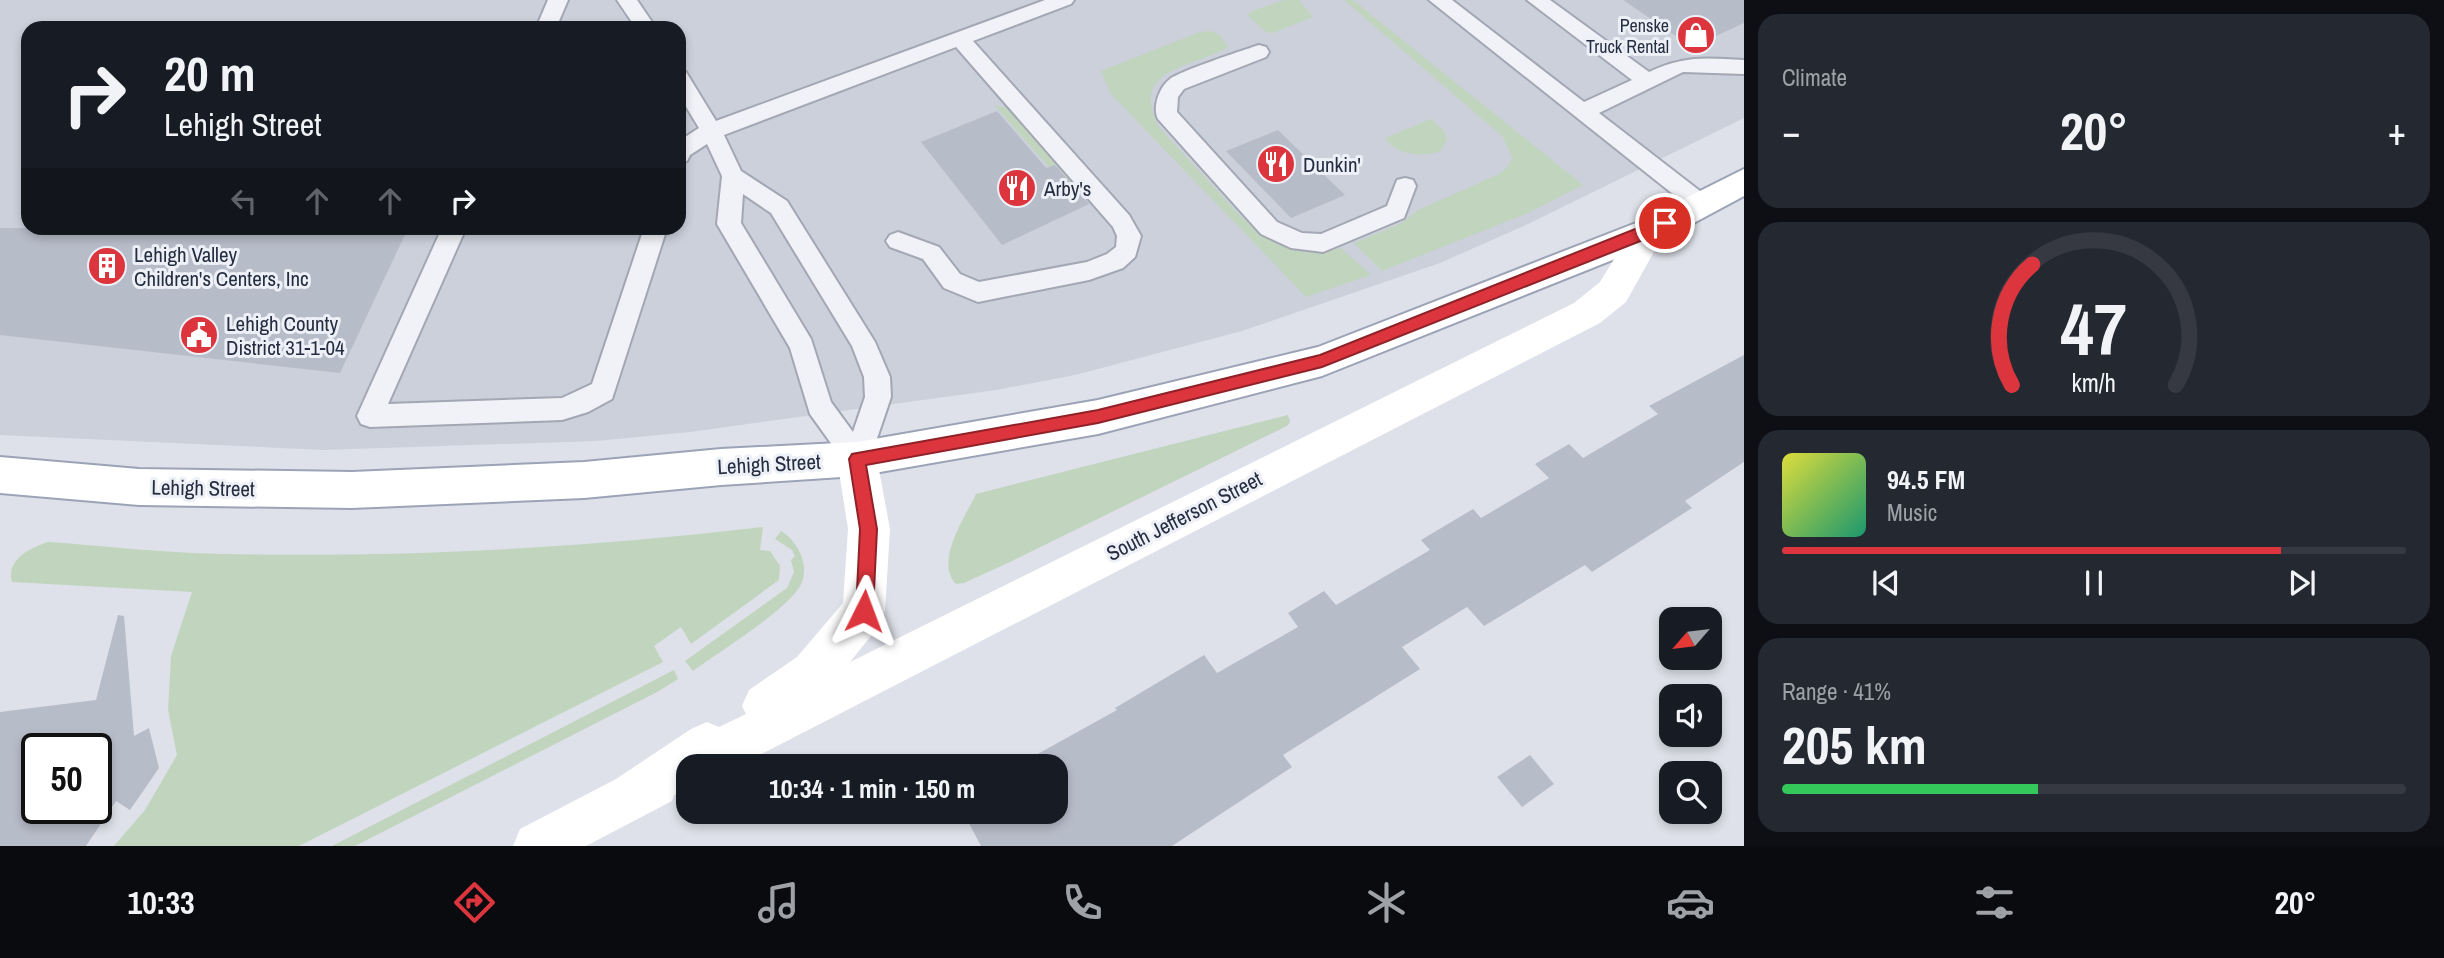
<!DOCTYPE html>
<meta charset="utf-8">
<style>
body{margin:0;font-family:"Archivo Narrow",sans-serif;background:#242831;color:#f1f3f6;height:100vh;display:flex;flex-direction:column;font-size:26px;white-space:nowrap}
*{box-sizing:border-box;margin:0}
p{font-size:23px;color:#9ea1a6}
.icon{flex:none;width:38px;height:38px;fill:none;stroke:currentColor;stroke-width:2;stroke-linecap:round;stroke-linejoin:round}
.map{position:relative;flex:1;overflow:hidden}
.side{display:flex;flex-direction:column;gap:14px;padding:14px;background:#0d0f14;width:700px}
.side>*{flex:none}
.guide{position:absolute;left:21px;top:21px;width:665px;height:214px;border-radius:21px;box-shadow:0 4px 10px #0003;background:#171b24;color:#f1f3f6;overflow:hidden}
.needle{width:46px;rotate:242deg}
.controls{position:absolute;left:1659px;top:607px;display:grid;gap:14px}
.controls a{display:grid;place-items:center;width:63px;height:63px;border-radius:14px;background:#171b24;box-shadow:0 4px 10px #0003;font-size:35px}
.speed{position:absolute;left:21px;top:733px;display:flex;gap:14px;font-size:35px;font-weight:700;text-align:center}
.speed>*{display:grid;place-content:center;width:91px;height:91px;border-radius:50%;background:#171b24;box-shadow:0 4px 10px #0003;line-height:1}
.speed .limit{border:4px solid #111;border-radius:10px;background:#fff;color:#111}
.pin{position:absolute;display:grid;place-items:center;width:60px;height:60px;color:#fff;margin:-30px;border:4px solid #fff;border-radius:50%;box-shadow:0 2px 7px #0007}
.me{position:absolute;width:77px;margin:-38px;rotate:3deg;stroke-linejoin:round;filter:drop-shadow(0 0 5px #0008)}
.turn{display:flex;align-items:center;gap:24px;height:147px;padding:0 28px;font-size:32px}
.turn .icon{width:91px;height:91px;stroke-width:2.5}
.turn b{display:block;font-size:49px;line-height:60px}
.lanes{display:flex;align-items:center;height:66px;padding:0 28px;background:#0003;justify-content:center;gap:35px;direction:ltr}
.lanes .off{opacity:.35}
.big{font-size:52px;font-weight:700;line-height:1.1}
.side .card{flex:1;display:flex;flex-direction:column;justify-content:center;gap:10px;min-width:0;padding:0 24px;border-radius:21px;background:#242831}
.side .dial{align-items:center;gap:0}
.dial svg{height:182px;overflow:visible;fill:none;stroke:#363941;stroke-width:7;stroke-linecap:round;text-anchor:middle}
.dial text{fill:#f1f3f6;stroke:none}
.song{display:flex;align-items:center;gap:21px}
.cover{width:84px;height:84px;border-radius:10px;background:linear-gradient(135deg,hsl(60 70% 55%),hsl(160 70% 35%))}
.played{height:7px;border-radius:4px;background:linear-gradient(90deg,#dc353d 80%,#363941 80%)}
.keys{display:flex;justify-content:space-around;direction:ltr}
.heat{display:flex;justify-content:space-between;align-items:center;font-size:38px;direction:ltr}
.charge{height:10px;border-radius:5px;background:linear-gradient(90deg,#34c759 41%,#363941 0)}
.trip{position:absolute;left:676px;top:754px;width:392px;height:70px;border-radius:21px;background:#171b24;box-shadow:0 4px 10px #0003;font-weight:700;line-height:70px;text-align:center}
.tabs{display:flex;height:112px;justify-content:space-around;align-items:center;background:#090b0e;color:#9ea1a6}
.tabs .icon{width:49px;height:49px}
.tabs .selected{color:#dc353d}
.tabs b{font-size:32px;color:#f1f3f6}
main{display:flex;flex:1;min-height:0}
.map>svg:first-child{display:block}
.built{fill:#cbd0db;fill-rule:evenodd}
.green{fill:#c1d4be}
.building{fill:#b7bcc9;fill-rule:evenodd}
.lines{fill:none;stroke-linecap:round;stroke-linejoin:round}
.service-casing{stroke:#a3a7b3;stroke-width:4}
.primary-casing{stroke:#9ca3b6;stroke-width:4}
.service{fill:#f1f2f7;fill-rule:evenodd}
.secondary{fill:#fff;fill-rule:evenodd}
.primary{fill:#fff;fill-rule:evenodd}
.route{fill:#dc353d;stroke:#8f2228;stroke-width:2}
.labels{text-anchor:middle;dominant-baseline:central;stroke-width:6;stroke-linejoin:round;paint-order:stroke}
.far-poi-label{font-size:18px;fill:#252d41;stroke:#edf0f6;text-anchor:end}
.poi-label{font-size:21px;fill:#252d41;stroke:#edf0f6;text-anchor:start}
.street-label{font-size:21px;fill:#252d41;stroke:#edf0f6}
</style>
<main>
<div class="map">
<svg width="1744" height="846" viewBox="0 0 1744 846">
<rect width="100%" height="100%" fill="#dee1e9"/>
<path class="built" d="M0 0H1744V118L1528 224 1440 263 1242 331 1075 375 996 390 690 432 596 441 324 450 0 435ZM28 28H679V228H28Z"/>
<g class="green">
<polygon points="1284,0 1299,0 1313,17 1273,33 1266,32 1248,16 1250,12"/>
<polygon points="1344,0 1353,0 1583,185 1528,213 1382,271 1354,243 1402,223 1418,210 1497,175 1508,167 1512,158 1503,137"/>
<path d="M1210 31 1219 34 1228 47C1195 68 1128 66 1159 127 1177 147 1195 167 1214 187 1251 228 1281 265 1341 248L1371 275 1306 297 1110 93 1101 71 1200 32Z"/>
<polygon points="994,105 1011,109 1092,202 1090,204 1056,165 1049,167"/>
<path d="M1431 119 1444 131 1447 139 1441 151C1423 158 1395 155 1385 138Z"/>
<path d="M1288 415 1290 422 1287 426 1010 562 964 583 956 584C934 561 965 518 976 494Z"/>
<path d="M763 527 760 550 770 551 780 566 779 580 691 644 681 627 654 646 663 662 299 846H114L145 810 177 755 168 710 171 656 192 592 12 582C6 559 30 548 48 542 106 546 164 553 222 554 403 558 583 548 763 527Z"/>
<path d="M781 531C797 541 809 562 802 582 793 607 717 653 693 671L685 661 787 588 794 572 791 560 795 556 792 550 775 539Z"/>
<polygon points="674,670 678,679 659,691 355,846 332,846"/>
</g>
<g class="building">
<polygon points="1623,0 1744,0 1744,23 1692,47"/>
<polygon points="997,111 1046,168 1055,165 1089,204 1002,245 921,142"/>
<polygon points="1278,130 1345,195 1291,218 1226,151"/>
<polygon points="0,228 408,228 340,373 0,335"/>
<polygon points="1744,355 1744,462 1685,501 1692,508 1592,572 1585,565 1484,626 1467,607 1402,647 1420,669 1283,755 1292,767 1172,846 981,846 963,812 1055,812 1055,766 1016,766 1117,710 1115,708 1204,655 1217,673 1298,627 1288,613 1324,591 1336,605 1430,550 1421,540 1473,509 1481,518 1549,478 1535,464 1569,444 1583,458 1658,414 1649,406"/>
<path d="M118 615 124 616 134 736 149 728 159 768 130 810 116 801 86 846H0V712L96 700ZM37 749H96V808H37Z"/>
<polygon points="1530,755 1554,784 1522,807 1497,777"/>
</g>
<g class="lines">
<defs>
<g id="service">
<polygon points="548,0 568,0 556,28 536,28"/>
<polygon points="617,0 637,0 656,28 636,28"/>
<path d="M1045 0H1074L1071 4 973 41 1129 215 1141 236 1135 257 1123 268 1089 280 978 302 944 288 923 259 890 247 886 241 890 235 898 232 939 247 960 274 979 282 1087 262 1107 254 1116 247 1117 236 1113 227 956 47 724 135 741 171 787 201 875 342 890 377 891 397 870 459 866 467 857 471 848 467 810 414 790 348 717 224 722 176 707 144 690 155 687 161 679 163V141L699 128 679 95V70L686 72 716 121ZM743 194 771 213 852 346 864 377 865 397 853 432 831 402 811 339 741 223Z"/>
<path d="M1429 0H1452L1584 102 1632 80 1527 0H1550L1649 72C1685 55 1706 58 1744 60V74L1683 72 1599 113 1709 198 1712 204 1709 210 1701 213 1693 210Z"/>
<path d="M1259 45 1266 47 1269 52 1266 57 1184 89 1178 97 1177 112 1277 222 1302 233 1321 234 1387 206 1397 180 1405 178 1413 180 1416 186 1404 218 1323 252 1291 248 1261 234 1158 119C1152 108 1159 87 1170 79 1180 71 1244 50 1259 45Z"/>
<polygon points="442,228 466,228 388,404 562,398 592,384 644,228 667,228 612,399 588,412 562,420 370,427 361,424 357,416"/>
</g>
<polygon id="primary" points="1744,169 1744,196 1660,241 1322,376 1098,434 857,476 721,485 584,498 352,508 139,505 0,493 0,457 139,469 352,472 584,462 721,449 857,442 1098,400 1318,347 1636,223"/>
</defs>
<use href="#service" class="service-casing"/>
<use href="#primary" class="primary-casing"/>
<use href="#service" class="service"/>
<polygon class="secondary" points="1648,219 1660,223 1665,232 1626,302 1600,323 738,766 688,766 688,788 674,795 672,801 586,846 513,846 520,829 616,779 691,729 707,722 719,727 746,714 742,706 749,690 797,657 843,603 848,529 837,459 843,447 857,442 871,447 877,459 890,529 885,611 879,626 850,662 1574,303 1600,282 1636,223"/>
<use href="#primary" class="primary"/>
</g>
<polygon class="route" points="1665,217 1670,219 1670,226 1653,236 1322,367 1098,423 866,465 877,529 873,611 871,617 864,620 858,617 856,611 860,529 849,459 852,454 1098,410 1320,355"/>
<defs>
<symbol id="shop-disc" viewBox="-11 -11 22 22"><circle r="9.5" fill="#dc353d" stroke="#edf0f6"/><path d="M-5-2.5h2.3a2.7 3.5 0 0 1 5.4 0H5L5.5 6h-11ZM-1.5-2.5h3a1.5 2.3 0 0 0-3 0Z" fill="#fff"/></symbol>
<symbol id="restaurant-disc" viewBox="-11 -11 22 22"><circle r="9.5" fill="#dc353d" stroke="#edf0f6"/><path d="M-5-6h1v4h1v-4h1v4h1v-4h1v5L-1.5 .5V6h-2V.5L-5-1ZM5-6V6H3V1.5H1.5Q1.5-4 5-6Z" fill="#fff"/></symbol>
<symbol id="building-disc" viewBox="-11 -11 22 22"><circle r="9.5" fill="#dc353d" stroke="#edf0f6"/><path d="M-4-6H4V6H1V3H-1V6H-4ZM-2.5-4.3h1.7v1.8h-1.7ZM.8-4.3h1.7v1.8H.8ZM-2.5-1h1.7V.8h-1.7ZM.8-1h1.7V.8H.8Z" fill="#fff"/></symbol>
<symbol id="civic-disc" viewBox="-11 -11 22 22"><circle r="9.5" fill="#dc353d" stroke="#edf0f6"/><path d="M-.6-6.5H3V-4.5H.6V-3L4-1V1h2V6H-6V1h2V-1L-.6-3ZM-1.2 2.5V6h2.4V2.5Z" fill="#fff"/></symbol>
</defs>
<g fill-rule="evenodd">
<use href="#shop-disc" x="1674" y="13" width="44" height="44"/>
<use href="#restaurant-disc" x="1254" y="142" width="44" height="44"/>
<use href="#restaurant-disc" x="995" y="166" width="44" height="44"/>
<use href="#building-disc" x="85" y="244" width="44" height="44"/>
<use href="#civic-disc" x="177" y="313" width="44" height="44"/>
</g>
<g class="labels">
<g class="far-poi-label">
<text x="1669" y="25">Penske<tspan x="1669" dy="21">Truck Rental</tspan></text>
</g>
<g class="poi-label">
<text x="1303" y="164">Dunkin'</text>
<text x="1044" y="188">Arby's</text>
<text x="134" y="254">Lehigh Valley<tspan x="134" dy="24">Children's Centers, Inc</tspan></text>
<text x="226" y="323">Lehigh County<tspan x="226" dy="24">District 31-1-04</tspan></text>
</g>
<g class="street-label">
<text transform="translate(769 464) rotate(-3)">Lehigh Street</text>
<text transform="translate(203 488) rotate(1)">Lehigh Street</text>
<text transform="translate(1184 516) rotate(-27)">South Jefferson Street</text>
</g>
</g>
</svg>
<div class="controls">
<a><svg class="needle" viewBox="-14 -14 28 28"><path d="M0-13l5 13h-10z" fill="#e53935"/><path d="M0 13l5-13h-10z" fill="#9ea1a6"/></svg></a>
<a><svg class="icon" aria-label="sound" viewBox="0 0 24 24"><path d="M4 9h4l5-4v14l-5-4H4zM17 9q2 3 0 6"/></svg></a>
<a><svg class="icon" aria-label="search" viewBox="0 0 24 24"><circle cx="10" cy="10" r="6"/><path d="M15 15l6 6"/></svg></a>
</div>
<div class="speed"><div class="limit">50</div></div>
<div class="pin" style="left:1665px;top:223px;background:#d93025"><svg class="icon" aria-label="arrive" viewBox="0 0 24 24"><path d="M6 21V4h12l-3 4 3 4H6"/></svg></div>
<svg class="me" style="left:864px;top:611px" viewBox="-20 -20 40 40"><path d="M0-17L14 15 0 8-14 15z" fill="#dc353d" stroke="#fff" stroke-width="4"/></svg>
<div class="trip">10:34 · 1 min · 150 m</div>
<div class="guide">
<div class="turn"><svg class="icon" aria-label="right" viewBox="0 0 24 24"><path d="M7 20v-9h11M14 6l5 5-5 5"/></svg><div><b>20 m</b>Lehigh Street</div></div>
<div class="lanes"><svg class="icon off" aria-label="left" viewBox="0 0 24 24"><path d="M17 20v-9H6M10 6l-5 5 5 5"/></svg><svg class="icon off" aria-label="ahead" viewBox="0 0 24 24"><path d="M12 20V5M6 11l6-6 6 6"/></svg><svg class="icon off" aria-label="ahead" viewBox="0 0 24 24"><path d="M12 20V5M6 11l6-6 6 6"/></svg><svg class="icon" aria-label="right" viewBox="0 0 24 24"><path d="M7 20v-9h11M14 6l5 5-5 5"/></svg></div>
</div>
</div>
<section class="side">
<div class="card"><p>Climate</p>
<div class="heat"><a>−</a><b class="big">20°</b><a>+</a></div>
</div>
<div class="card dial"><svg viewBox="0 0 100 80">
<path d="M14 69A42 42 0 1 1 86 69"/>
<path d="M14 69A42 42 0 0 1 23 16" stroke="#dc353d"/>
<text x="50" y="56" font-size="32" font-weight="700">47</text>
<text x="50" y="72" font-size="11">km/h</text>
</svg></div>
<div class="card">
<div class="song"><i class="cover"></i><div><b>94.5 FM</b><p>Music</p></div></div>
<div class="played"></div>
<div class="keys"><svg class="icon" aria-label="previous" viewBox="0 0 24 24"><path d="M18 5L8 12l10 7zM5 5v14"/></svg><svg class="icon" aria-label="pause" viewBox="0 0 24 24"><path d="M8 5v14M16 5v14"/></svg><svg class="icon" aria-label="next" viewBox="0 0 24 24"><path d="M6 5l10 7-10 7zM19 5v14"/></svg></div>
</div>
<div class="card"><p>Range · 41%</p><b class="big">205 km</b><div class="charge"></div></div>
</section>
</main>
<nav class="tabs">
<b>10:33</b>
<svg class="icon selected" aria-label="directions" viewBox="0 0 24 24"><path d="M12 3l9 9-9 9-9-9zM9 14v-3h6M13 9l2 2-2 2"/></svg>
<svg class="icon" aria-label="music" viewBox="0 0 24 24"><path d="M9 18V5l10-2v13"/><circle cx="6" cy="18" r="3"/><circle cx="16" cy="16" r="3"/></svg>
<svg class="icon" aria-label="phone" viewBox="0 0 24 24"><path d="M5 4h4l2 5-3 2q2 4 5 5l2-3 5 2v4C11 20 4 13 5 4z"/></svg>
<svg class="icon" aria-label="climate" viewBox="0 0 24 24"><path d="M12 3v18M4 7l16 10M4 17L20 7"/></svg>
<svg class="icon" aria-label="car" viewBox="0 0 24 24"><path d="M5 17H2v-5l4-1 3-4h7l3 4 3 1v5h-3M9 17h6M6 11h13"/><circle cx="7" cy="17" r="2"/><circle cx="17" cy="17" r="2"/></svg>
<svg class="icon" aria-label="filters" viewBox="0 0 24 24"><path d="M4 7h16M4 17h16"/><circle cx="9" cy="7" r="2"/><circle cx="15" cy="17" r="2"/></svg>
<b>20°</b>
</nav>
